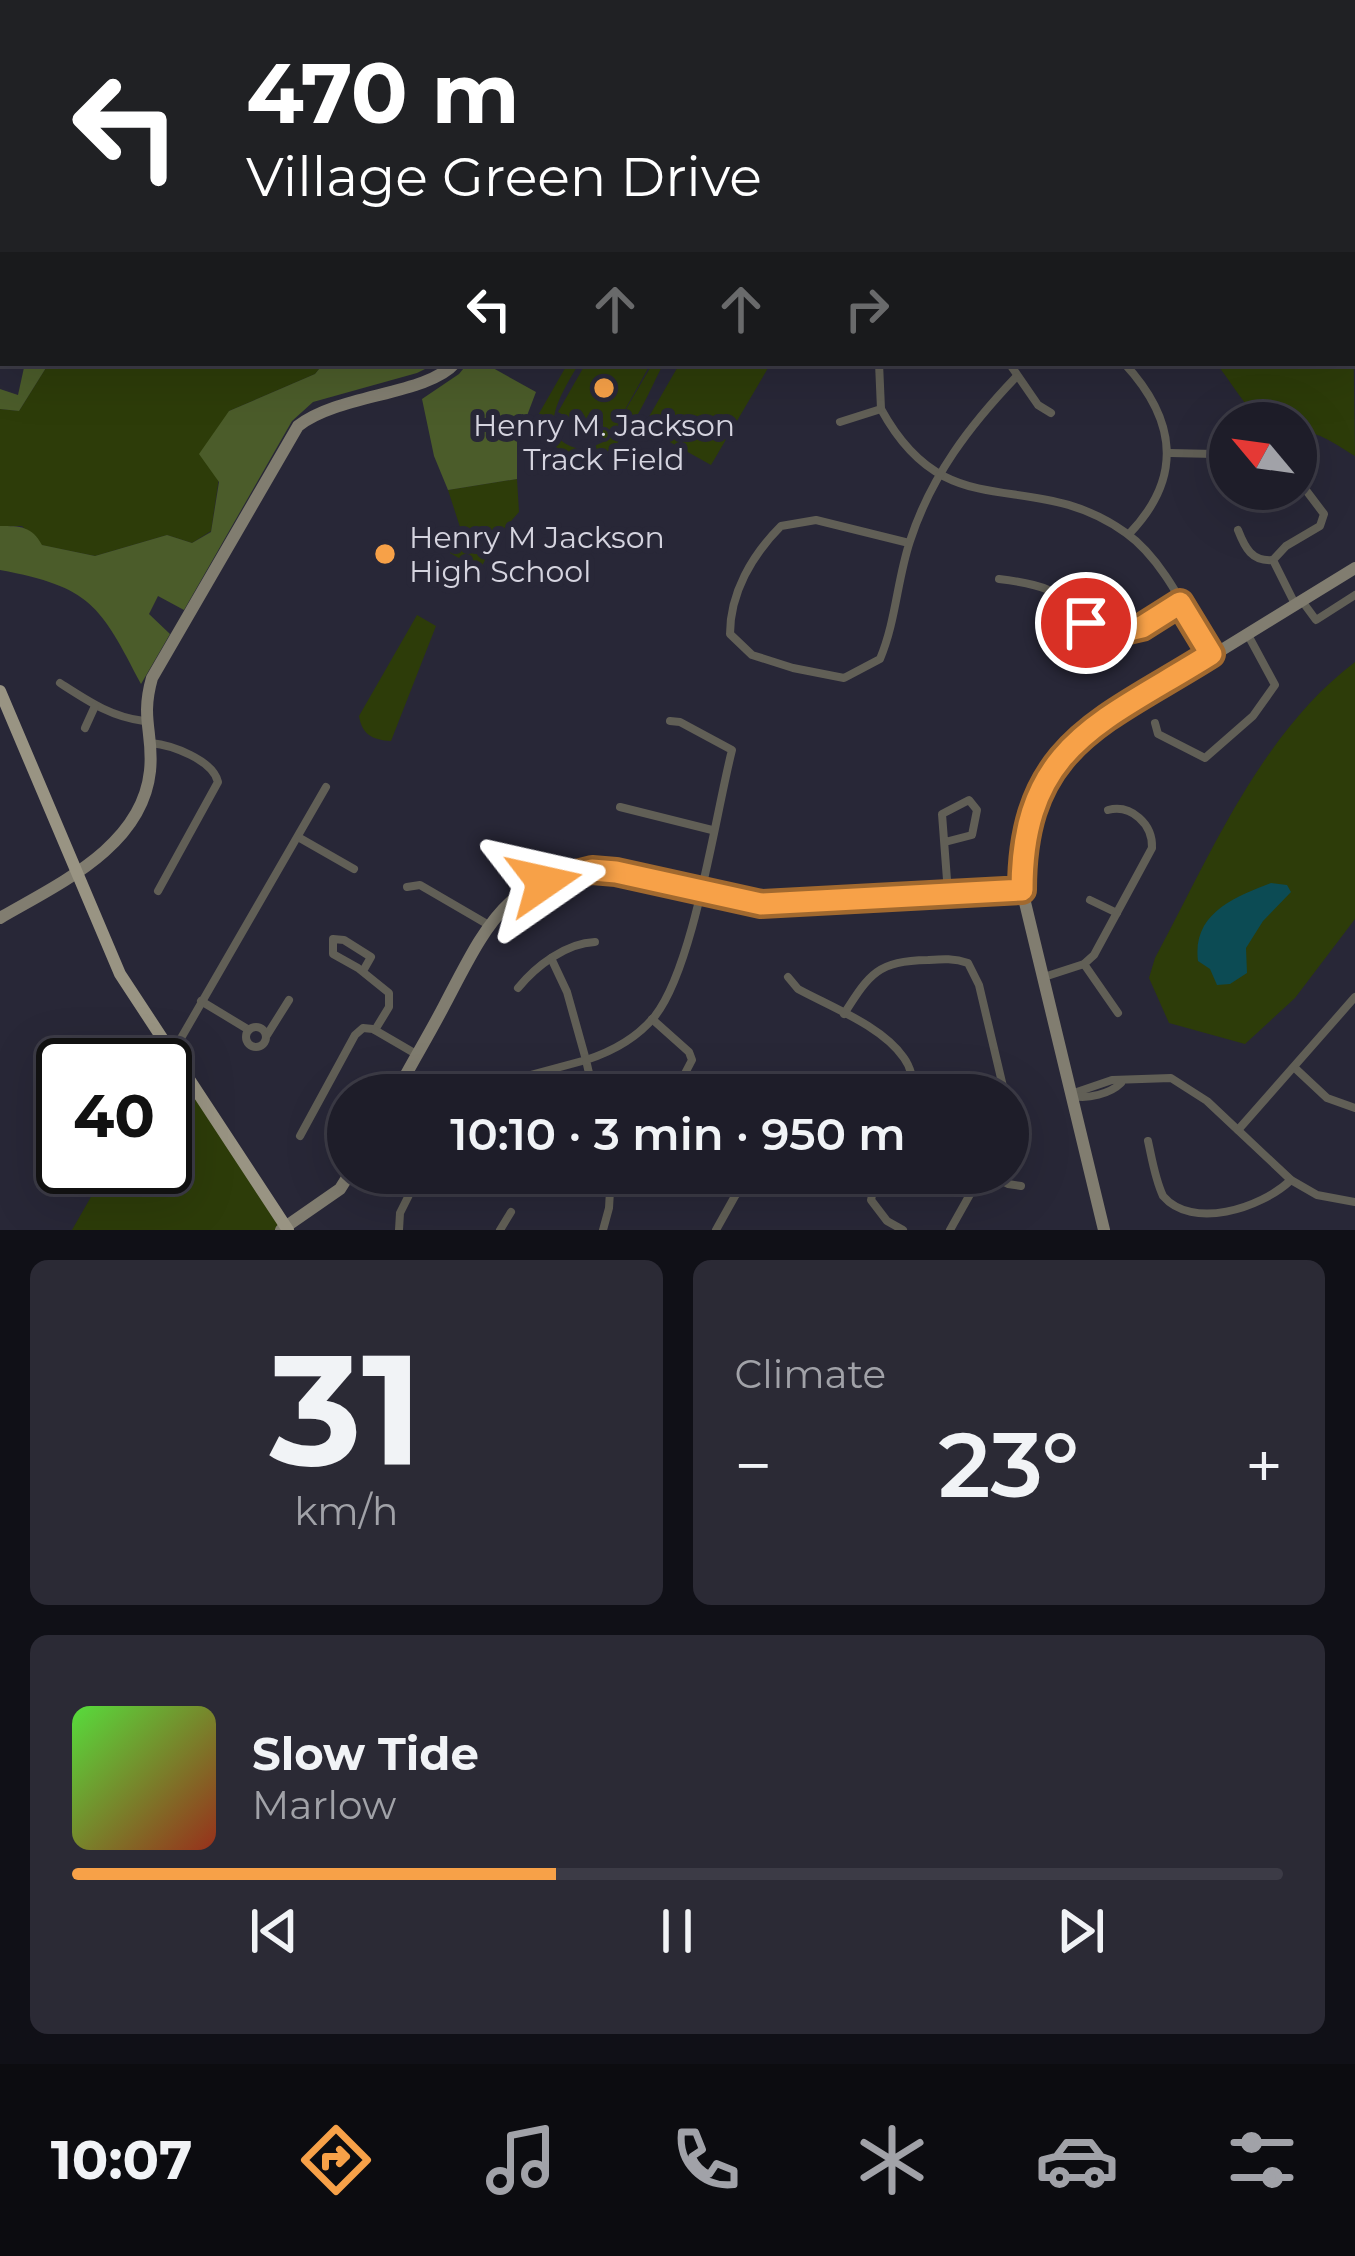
<!DOCTYPE html>
<meta charset="utf-8">
<style>
body{margin:0;font-family:Montserrat,sans-serif;background:#2b2a35;color:#f1f3f6;height:100vh;display:flex;flex-direction:column;font-size:45px;white-space:nowrap}
*{box-sizing:border-box;margin:0}
p{font-size:39px;color:#a1a2a8}
.icon{flex:none;width:66px;height:66px;fill:none;stroke:currentColor;stroke-width:2;stroke-linecap:round;stroke-linejoin:round}
.map{position:relative;height:1230px;overflow:hidden}
.sheet{display:flex;flex-direction:column;gap:30px;padding:30px;background:#101017;flex:1}
.sheet>*{flex:none}
.top-card{position:absolute;left:0px;top:0px;width:1356px;height:366px;box-shadow:0 12px 48px #0002,0 0 0 3px #3c3b46;background:#202124;color:#fff;overflow:hidden}
.needle{width:78px;rotate:299deg}
.fabs{position:absolute;left:1209px;top:402px;display:grid;gap:24px}
.fabs a{display:grid;place-items:center;width:108px;height:108px;border-radius:50%;background:#1e1d29;box-shadow:0 12px 48px #0002,0 0 0 3px #3c3b46;font-size:60px}
.speed{position:absolute;left:36px;top:1038px;display:flex;gap:24px;font-size:60px;font-weight:700;text-align:center}
.speed>*{display:grid;place-content:center;width:156px;height:156px;border-radius:50%;background:#1e1d29;box-shadow:0 12px 48px #0002,0 0 0 3px #3c3b46;line-height:1}
.speed .limit{border:6px solid #111;border-radius:18px;background:#fff;color:#111}
.pin{position:absolute;display:grid;place-items:center;width:102px;height:102px;color:#fff;margin:-51px;border:6px solid #fff;border-radius:50%;box-shadow:0 3px 12px #0007}
.me{position:absolute;width:132px;margin:-66px;rotate:79deg;stroke-linejoin:round;filter:drop-shadow(0 0 9px #0008)}
.turn{display:flex;align-items:center;gap:42px;height:252px;padding:0 48px;font-size:54px}
.turn .icon{width:156px;height:156px;stroke-width:2.5}
.turn b{display:block;font-size:84px;line-height:102px}
.lanes{display:flex;align-items:center;height:114px;padding:0 48px;background:#0003;justify-content:center;gap:60px;direction:ltr}
.lanes .off{opacity:.35}
.big{font-size:90px;font-weight:600;line-height:1.1}
.sheet .tile{flex:1;display:flex;flex-direction:column;justify-content:center;gap:18px;min-width:0;padding:0 42px;border-radius:18px;background:#2b2a35}
.sheet .dial{align-items:center;gap:0}
.dial b{font-size:156px;line-height:1}
.song{display:flex;align-items:center;gap:36px}
.cover{width:144px;height:144px;border-radius:18px;background:linear-gradient(135deg,hsl(110 70% 55%),hsl(10 70% 35%))}
.played{height:12px;border-radius:6px;background:linear-gradient(90deg,#f7a148 40%,#3c3b46 40%)}
.keys{display:flex;justify-content:space-around;direction:ltr}
.heat{display:flex;justify-content:space-between;align-items:center;font-size:66px;direction:ltr}
.sheet .tiles{flex:1;display:grid;gap:30px;grid-template-columns:1fr 1fr}
.tile:last-child{grid-column:span 2}
.trip{position:absolute;left:327px;top:1074px;width:702px;height:120px;border-radius:60px;background:#1e1d29;box-shadow:0 12px 48px #0002,0 0 0 3px #3c3b46;font-weight:600;line-height:120px;text-align:center}
.dock{display:flex;height:192px;justify-content:space-around;align-items:center;background:#0c0c10;color:#a1a2a8}
.dock .icon{width:84px;height:84px}
.dock .active{color:#f7a148}
.dock b{font-size:54px;color:#f1f3f6}
.map>svg:first-child{display:block}
.green{fill:#2d3c09}
.forest{fill:#4b5c2a}
.water{fill:#0c4b54}
.lines{fill:none;stroke-linecap:round;stroke-linejoin:round}
.street{stroke:#615f56;stroke-width:8}
.secondary{stroke:#817d70;stroke-width:12}
.primary{stroke:#999483;stroke-width:12}
.route-casing{stroke:#a1692f;stroke-width:30}
.route{stroke:#f7a148;stroke-width:21}
.poi-dot{fill:#f7a148;stroke:#282737;stroke-width:4.5}
.labels{text-anchor:middle;dominant-baseline:central;stroke-width:12;stroke-linejoin:round;paint-order:stroke}
.poi-label{font-size:30px;fill:#d5d4df;stroke:#282737}
</style>
<div class="map">
<svg width="1355" height="1230" viewBox="0 0 1355 1230">
<rect width="100%" height="100%" fill="#282737"/>
<g class="green">
<path d="M1353 316 1355 456C1337 445 1317 430 1296 431V423H1263C1246 408 1231 382 1216 363H1353Z"/>
<polygon points="49,363 324,363 315,374 229,411 211,531 192,543 167,535 95,556 41,545 22,526 0,526 0,409 19,411"/>
<path d="M568 363H579C563 392 528 441 585 450L608 440 558 412 586 363H651L608 440 653 363H664C646 395 619 477 569 456 553 449 548 433 533 424Z"/>
<polygon points="680,363 771,363 711,465 643,427"/>
<polygon points="517,479 519,512 496,538 480,570 450,553 460,527 448,490"/>
<path d="M417 615 436 626 391 741C373 740 362 735 359 716Z"/>
<path d="M1355 662V919L1295 998 1245 1044 1169 1023 1149 978 1155 958C1210 856 1260 734 1355 662Z"/>
<polygon points="172,1057 283,1226 276,1230 72,1230 108,1167 165,1167 165,1068"/>
</g>
<g class="forest">
<polygon points="25,363 49,363 19,411 0,409 0,389 18,395"/>
<path d="M324 363H437L417 373 313 402 292 421 184 610 158 596 149 614 170 634 141 684C100 605 91 587 0 570V526C20 526 32 526 42 545L95 556 167 535 192 543 211 532 219 482 199 454 229 411 315 374Z"/>
<polygon points="468,363 484,363 536,392 517,442 517,479 448,490 434,456 422,399 459,374"/>
</g>
<path class="water" d="M1271 883 1287 885 1291 892 1263 921 1246 948 1247 973 1230 984 1217 985 1210 969 1198 961C1192 913 1235 897 1271 883Z"/>
<g class="lines">
<g class="street">
<polyline points="411,0 417,3"/>
<polyline points="621,0 626,3"/>
<polyline points="860,0 860,3"/>
<polyline points="818,1 829,0"/>
<polyline points="710,3 711,0"/>
<polyline points="1069,3 1071,0"/>
<polyline points="1310,3 1313,0"/>
<polyline points="1353,257 1355,258"/>
<polyline points="1009,363 1038,405 1051,413"/>
<path d="M1124 363C1176 419 1184 477 1129 534"/>
<path d="M881 409C948 532 1030 464 1126 533 1164 560 1188 615 1211 654"/>
<polyline points="840,422 881,409 879,363"/>
<polyline points="1170,453 1215,454"/>
<path d="M1238 530C1245 548 1252 562 1273 560"/>
<path d="M909 543 816 520 781 526C752 555 730 593 730 634L752 655 793 668 844 678 880 659C896 621 897 580 910 541 931 476 970 425 1016 377"/>
<path d="M999 579C1067 587 1054 597 1103 636L1142 627 1180 603"/>
<polyline points="1302,601 1316,620 1355,595"/>
<polyline points="1295,604 1273,560 1286,546 1320,526 1324,514 1296,477"/>
<path d="M60 683C88 701 111 717 144 721"/>
<polyline points="1155,723 1158,734 1205,758 1253,716 1275,685 1248,635"/>
<polyline points="85,728 95,706"/>
<path d="M151 743C172 745 213 760 218 782L158 891"/>
<polyline points="620,807 712,830"/>
<polyline points="298,837 354,869"/>
<polyline points="945,842 972,835 977,810 969,800 942,814 948,893"/>
<polyline points="407,887 420,885 487,924"/>
<polyline points="1090,900 1117,913"/>
<polyline points="1084,964 1118,1013"/>
<polyline points="363,971 371,957 344,940 333,939 333,954 358,968 389,993 389,1007 375,1030"/>
<path d="M788 977 798 989C831 1007 882 1026 904 1058 912 1069 913 1082 915 1095"/>
<path d="M1044 977 1084 964 1094 955 1152 848C1153 824 1131 804 1108 810"/>
<path d="M518 988C536 966 566 943 595 942"/>
<polyline points="201,1001 249,1030"/>
<path d="M844 1014C870 973 878 961 928 960 942 959 954 958 968 963L979 985 1005 1095"/>
<polyline points="652,1019 689,1052 692,1060 681,1081"/>
<circle cx="256" cy="1037" r="10"/>
<polyline points="267,1035 289,1000"/>
<polyline points="173,1052 326,787"/>
<polyline points="1296,1069 1327,1098 1355,1108"/>
<polyline points="1071,1094 1112,1080 1171,1078 1207,1101 1291,1180 1317,1195 1355,1202"/>
<polyline points="472,1095 479,1089 586,1060 567,992 551,958"/>
<path d="M594 1095 586 1060C614 1051 637 1038 655 1016 694 966 715 817 732 750L680 722 670 721"/>
<path d="M1073 1096C1088 1099 1110 1094 1121 1083"/>
<polyline points="1238,1130 1355,997"/>
<polyline points="300,1136 355,1035 363,1028 373,1029 416,1054"/>
<path d="M1148 1141C1152 1159 1155 1179 1163 1196 1192 1230 1260 1209 1291 1180"/>
<polyline points="877,1173 871,1200 887,1221 903,1230"/>
<polyline points="987,1173 1008,1184 1021,1186"/>
<polyline points="612,1178 631,1173"/>
<polyline points="399,1230 400,1213 420,1173"/>
<polyline points="500,1230 511,1212"/>
<polyline points="603,1230 609,1208 611,1173"/>
<polyline points="716,1230 735,1196 754,1173"/>
<polyline points="950,1230 982,1173"/>
</g>
<g class="secondary">
<polyline points="514,3 515,0"/>
<path d="M0 918C58 884 142 847 150 771 154 733 140 720 152 678L298 426C338 394 427 395 455 363"/>
<path d="M395 1095C411 1064 429 1035 445 1004 487 924 512 864 616 872L761 904 1022 890"/>
<polyline points="281,1230 340,1189 350,1173"/>
<path d="M1104 1230 1022 890C1022 827 1037 782 1082 736L1355 568"/>
</g>
<g class="primary">
<polyline points="37,3 38,0"/>
<polyline points="52,3 54,0"/>
<polyline points="0,65 3,60"/>
<polyline points="0,94 3,89"/>
<polyline points="0,691 120,974 288,1230"/>
</g>
</g>
<g class="lines">
<defs>
<path id="route" d="M544 882 592 870 616 872 761 904 1022 890C1022 744 1103 722 1211 654L1180 603 1142 627 1103 636 1086 623"/>
</defs>
<use href="#route" class="route-casing"/>
<use href="#route" class="route"/>
</g>
<g class="poi-dot">
<circle cx="604" cy="388" r="12"/>
<circle cx="385" cy="554" r="12"/>
</g>
<g class="labels">
<g class="poi-label">
<text x="604" y="425">Henry M. Jackson<tspan x="604" dy="34">Track Field</tspan></text>
<text x="409" y="537" text-anchor="start">Henry M Jackson<tspan x="409" dy="34">High School</tspan></text>
</g>
</g>
</svg>
<div class="fabs">
<a><svg class="needle" viewBox="-14 -14 28 28"><path d="M0-13l5 13h-10z" fill="#e53935"/><path d="M0 13l5-13h-10z" fill="#a1a2a8"/></svg></a>
</div>
<div class="speed"><div class="limit">40</div></div>
<div class="pin" style="left:1086px;top:623px;background:#d93025"><svg class="icon" aria-label="arrive" viewBox="0 0 24 24"><path d="M6 21V4h12l-3 4 3 4H6"/></svg></div>
<svg class="me" style="left:544px;top:882px" viewBox="-20 -20 40 40"><path d="M0-17L14 15 0 8-14 15z" fill="#f7a148" stroke="#fff" stroke-width="4"/></svg>
<div class="trip">10:10 · 3 min · 950 m</div>
<div class="top-card">
<div class="turn"><svg class="icon" aria-label="left" viewBox="0 0 24 24"><path d="M17 20v-9H6M10 6l-5 5 5 5"/></svg><div><b>470 m</b>Village Green Drive</div></div>
<div class="lanes"><svg class="icon" aria-label="left" viewBox="0 0 24 24"><path d="M17 20v-9H6M10 6l-5 5 5 5"/></svg><svg class="icon off" aria-label="ahead" viewBox="0 0 24 24"><path d="M12 20V5M6 11l6-6 6 6"/></svg><svg class="icon off" aria-label="ahead" viewBox="0 0 24 24"><path d="M12 20V5M6 11l6-6 6 6"/></svg><svg class="icon off" aria-label="right" viewBox="0 0 24 24"><path d="M7 20v-9h11M14 6l5 5-5 5"/></svg></div>
</div>
</div>
<section class="sheet">
<div class="tiles">
<div class="tile dial"><b>31</b><p>km/h</p></div>
<div class="tile"><p>Climate</p>
<div class="heat"><a>−</a><b class="big">23°</b><a>+</a></div>
</div>
<div class="tile">
<div class="song"><i class="cover"></i><div><b>Slow Tide</b><p>Marlow</p></div></div>
<div class="played"></div>
<div class="keys"><svg class="icon" aria-label="previous" viewBox="0 0 24 24"><path d="M18 5L8 12l10 7zM5 5v14"/></svg><svg class="icon" aria-label="pause" viewBox="0 0 24 24"><path d="M8 5v14M16 5v14"/></svg><svg class="icon" aria-label="next" viewBox="0 0 24 24"><path d="M6 5l10 7-10 7zM19 5v14"/></svg></div>
</div>
</div>
</section>
<nav class="dock">
<b>10:07</b>
<svg class="icon active" aria-label="directions" viewBox="0 0 24 24"><path d="M12 3l9 9-9 9-9-9zM9 14v-3h6M13 9l2 2-2 2"/></svg>
<svg class="icon" aria-label="music" viewBox="0 0 24 24"><path d="M9 18V5l10-2v13"/><circle cx="6" cy="18" r="3"/><circle cx="16" cy="16" r="3"/></svg>
<svg class="icon" aria-label="phone" viewBox="0 0 24 24"><path d="M5 4h4l2 5-3 2q2 4 5 5l2-3 5 2v4C11 20 4 13 5 4z"/></svg>
<svg class="icon" aria-label="climate" viewBox="0 0 24 24"><path d="M12 3v18M4 7l16 10M4 17L20 7"/></svg>
<svg class="icon" aria-label="car" viewBox="0 0 24 24"><path d="M5 17H2v-5l4-1 3-4h7l3 4 3 1v5h-3M9 17h6M6 11h13"/><circle cx="7" cy="17" r="2"/><circle cx="17" cy="17" r="2"/></svg>
<svg class="icon" aria-label="filters" viewBox="0 0 24 24"><path d="M4 7h16M4 17h16"/><circle cx="9" cy="7" r="2"/><circle cx="15" cy="17" r="2"/></svg>
</nav>
